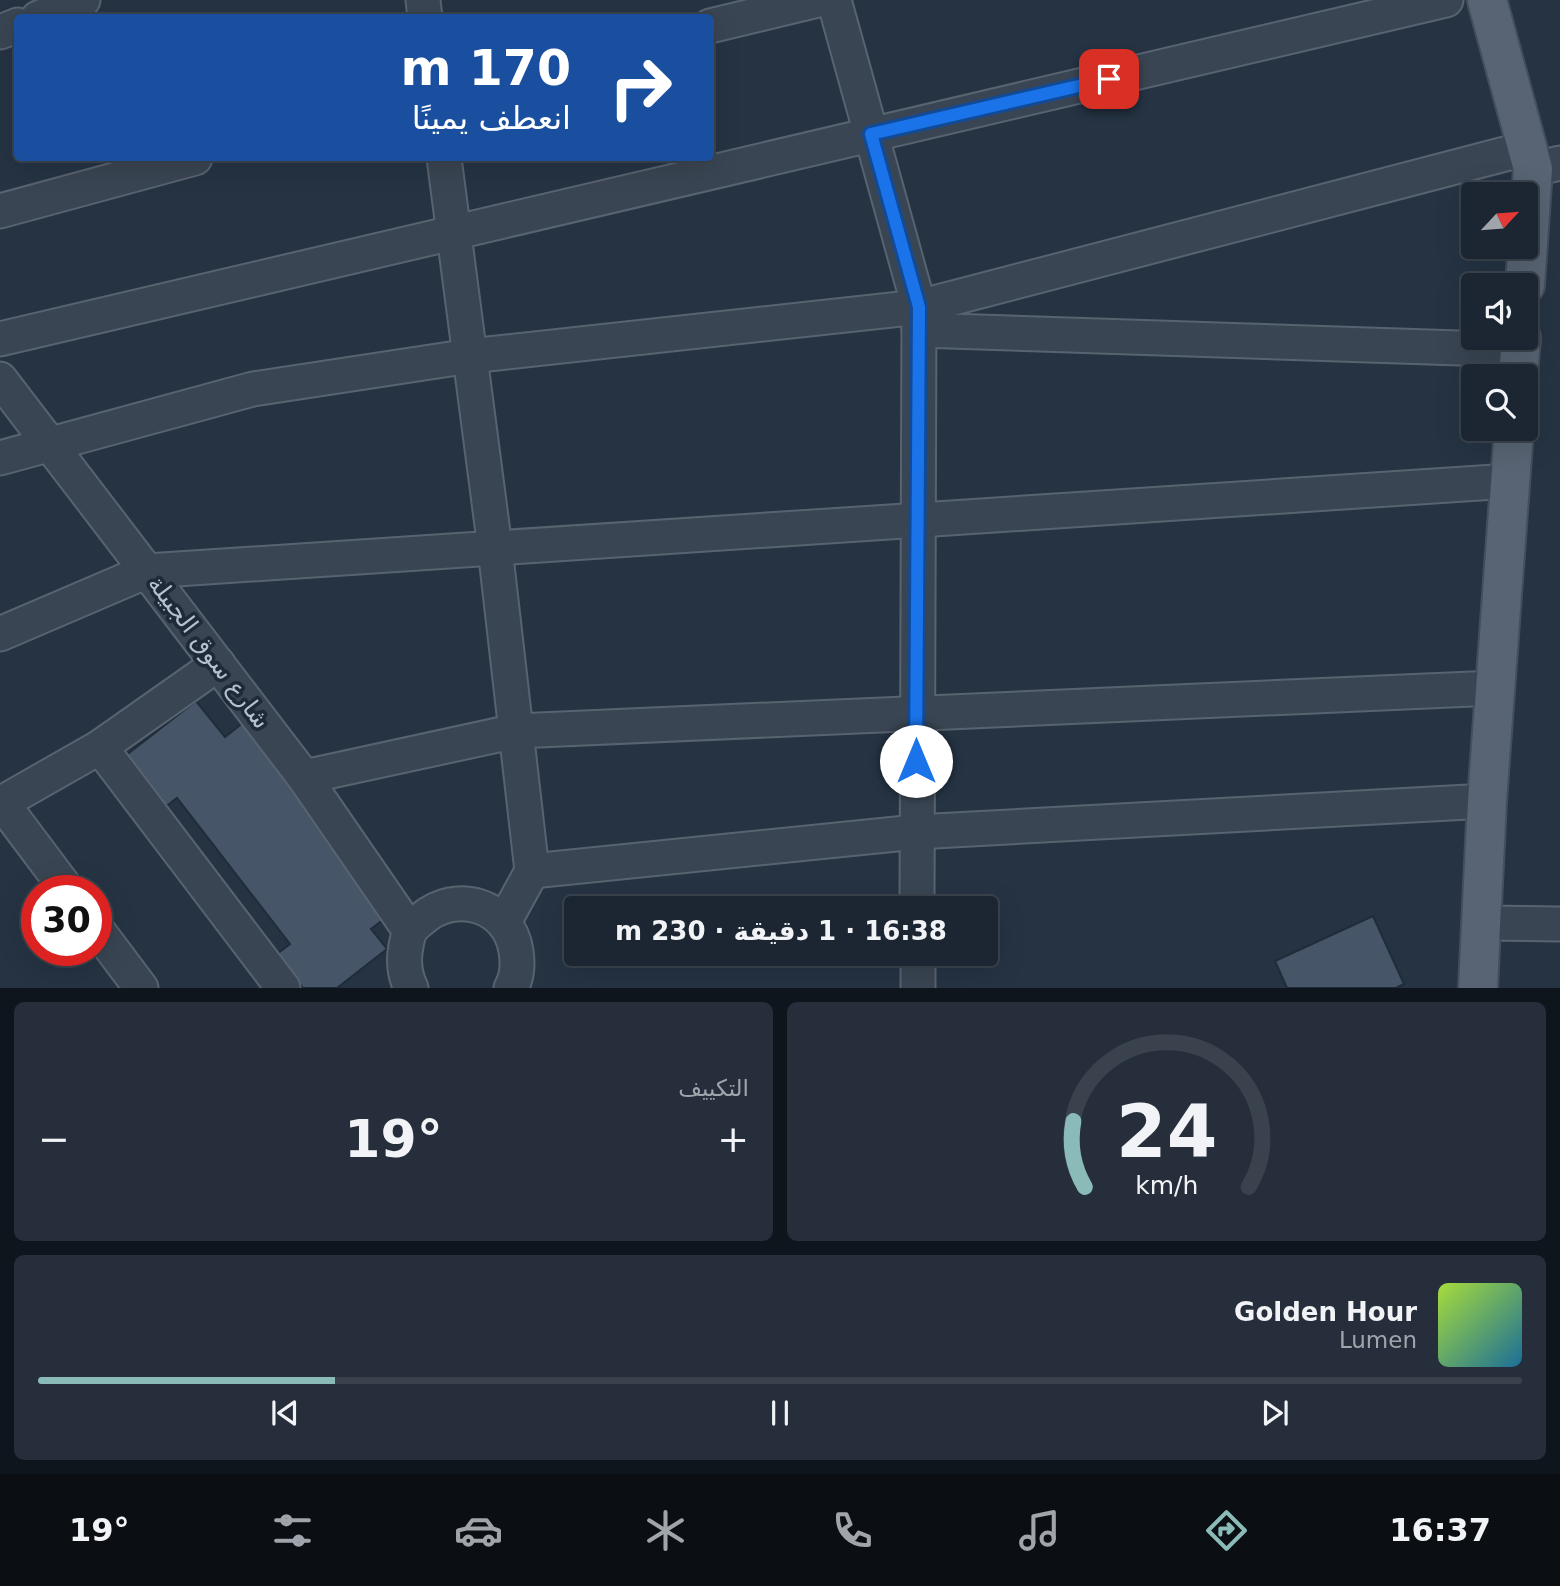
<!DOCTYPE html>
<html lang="ar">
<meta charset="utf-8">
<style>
body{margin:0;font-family:"DejaVu Sans","Noto Naskh Arabic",sans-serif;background:#252e3a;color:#f1f3f6;direction:rtl;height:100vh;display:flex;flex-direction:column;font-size:26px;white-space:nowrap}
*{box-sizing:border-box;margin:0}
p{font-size:23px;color:#a0a5ac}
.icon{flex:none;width:38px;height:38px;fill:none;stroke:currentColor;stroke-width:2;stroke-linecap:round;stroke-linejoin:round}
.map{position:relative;height:988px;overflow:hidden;direction:ltr}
.side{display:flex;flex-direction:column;gap:14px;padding:14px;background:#0f151c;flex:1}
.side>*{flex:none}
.hud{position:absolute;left:14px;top:14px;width:700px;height:147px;border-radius:7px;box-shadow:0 7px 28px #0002,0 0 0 2px #3a434d;direction:rtl;background:#1a4fa0;color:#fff;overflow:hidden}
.needle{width:46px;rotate:64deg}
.tools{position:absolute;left:1461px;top:182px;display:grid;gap:14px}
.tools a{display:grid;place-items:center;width:77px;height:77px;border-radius:7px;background:#1c2632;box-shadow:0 7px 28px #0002,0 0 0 2px #3a434d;font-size:35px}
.speed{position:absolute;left:21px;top:875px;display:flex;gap:14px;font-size:35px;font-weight:700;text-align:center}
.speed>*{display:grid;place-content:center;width:91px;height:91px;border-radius:50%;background:#1c2632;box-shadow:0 7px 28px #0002,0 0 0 2px #3a434d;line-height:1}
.speed .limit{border:10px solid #d22;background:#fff;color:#111}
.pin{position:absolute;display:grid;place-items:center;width:60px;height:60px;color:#fff;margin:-30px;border-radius:14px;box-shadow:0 4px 10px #0006}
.me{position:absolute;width:77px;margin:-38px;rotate:0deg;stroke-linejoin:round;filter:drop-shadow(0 0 5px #0008)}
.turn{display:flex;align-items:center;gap:24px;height:147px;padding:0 28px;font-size:32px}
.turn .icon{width:91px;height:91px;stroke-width:2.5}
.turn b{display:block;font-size:49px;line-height:60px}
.big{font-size:52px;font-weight:700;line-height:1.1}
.side .card{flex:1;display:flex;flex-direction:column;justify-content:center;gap:10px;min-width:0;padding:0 24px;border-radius:10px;background:#252e3a}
.side .dial{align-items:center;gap:0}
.dial svg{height:182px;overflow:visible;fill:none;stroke:#3a434d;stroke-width:7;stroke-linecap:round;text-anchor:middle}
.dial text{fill:#f1f3f6;stroke:none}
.song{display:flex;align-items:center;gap:21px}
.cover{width:84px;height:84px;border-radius:10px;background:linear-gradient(135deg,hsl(80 70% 55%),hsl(200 70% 35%))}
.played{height:7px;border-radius:4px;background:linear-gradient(90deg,#8bbbb9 20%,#3a434d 20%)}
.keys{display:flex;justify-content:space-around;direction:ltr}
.heat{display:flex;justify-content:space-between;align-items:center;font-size:38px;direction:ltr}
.side .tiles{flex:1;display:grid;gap:14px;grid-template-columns:1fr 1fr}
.card:last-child{grid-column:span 2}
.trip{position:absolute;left:564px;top:896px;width:434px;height:70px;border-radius:7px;background:#1c2632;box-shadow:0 7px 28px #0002,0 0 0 2px #3a434d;font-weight:700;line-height:70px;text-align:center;direction:rtl}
.dock{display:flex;height:112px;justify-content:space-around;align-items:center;background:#0b0f14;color:#a0a5ac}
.dock .icon{width:49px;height:49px}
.dock .active{color:#8bbbb9}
.dock b{font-size:32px;color:#f1f3f6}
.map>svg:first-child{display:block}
.building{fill:#465567;stroke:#212c3a;stroke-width:2}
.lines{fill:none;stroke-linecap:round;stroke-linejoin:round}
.minor-casing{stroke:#586370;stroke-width:37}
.major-casing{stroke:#444e5c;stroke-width:42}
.minor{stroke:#3a4553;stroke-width:33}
.major{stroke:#586473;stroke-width:38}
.route-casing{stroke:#114b97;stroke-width:18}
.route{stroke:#1a73e8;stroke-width:12}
.labels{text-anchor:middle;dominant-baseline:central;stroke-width:7;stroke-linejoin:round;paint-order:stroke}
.street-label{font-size:24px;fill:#b7c0cd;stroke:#1e2a38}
</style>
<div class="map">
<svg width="1560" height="988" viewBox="0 0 1560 988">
<rect width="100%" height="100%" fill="#253343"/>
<g class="building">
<polygon points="196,701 225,737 244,722 392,913 371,929 387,949 337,988 303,988 277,954 290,944 177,798 164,808 125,756"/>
<polygon points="1373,916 1404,984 1396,988 1287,988 1275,961"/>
</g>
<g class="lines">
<defs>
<g id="minor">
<polyline points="423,0 425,18"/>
<polyline points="834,0 919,307 917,908"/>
<polyline points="38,18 83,0"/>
<polyline points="710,26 818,0"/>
<polyline points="0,32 18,25"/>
<polyline points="444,158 495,548 532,871 504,922"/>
<polyline points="1533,169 1560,163"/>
<polyline points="0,211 195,158"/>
<polyline points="919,330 1520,350"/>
<polyline points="0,339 1446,0"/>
<polyline points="0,379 304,777 410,931"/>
<polyline points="0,458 253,389 470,356 919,307 1528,148"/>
<polyline points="0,634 147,571 1510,481"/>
<polyline points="100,747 283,988"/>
<polyline points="304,777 516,731 1495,688"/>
<polyline points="2,803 68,891"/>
<polyline points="0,804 100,747 218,664"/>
<polyline points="532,871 916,832 1487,801"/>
<polyline points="1481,923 1560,924"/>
<polyline points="96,928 141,988"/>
<polyline points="918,954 918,988"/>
<path d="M411 988C404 974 403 961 406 946 407 941 408 935 410 931 413 926 418 922 422 919 456 889 509 905 516 951 518 964 518 976 511 988"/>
</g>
<g id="major">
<polyline points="1487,0 1533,169 1525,285"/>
<polyline points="1518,376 1521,338"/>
<polyline points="1478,988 1487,801 1514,429"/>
</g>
</defs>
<use href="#minor" class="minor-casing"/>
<use href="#major" class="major-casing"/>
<use href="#minor" class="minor"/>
<use href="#major" class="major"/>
</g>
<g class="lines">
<defs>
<polyline id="route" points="916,761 919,307 871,134 1109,79"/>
</defs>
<use href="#route" class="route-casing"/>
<use href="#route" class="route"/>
</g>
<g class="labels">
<g class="street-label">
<text transform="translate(209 652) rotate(53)">شارع سوق الجبيلة</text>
</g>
</g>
</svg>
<div class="tools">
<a><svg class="needle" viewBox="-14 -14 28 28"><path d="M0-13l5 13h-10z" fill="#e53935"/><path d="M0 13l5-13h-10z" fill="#a0a5ac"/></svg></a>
<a><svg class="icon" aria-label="sound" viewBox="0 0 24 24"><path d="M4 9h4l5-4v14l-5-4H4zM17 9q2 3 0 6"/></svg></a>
<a><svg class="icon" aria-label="search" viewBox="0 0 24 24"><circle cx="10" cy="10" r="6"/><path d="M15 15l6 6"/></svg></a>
</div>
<div class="speed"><div class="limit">30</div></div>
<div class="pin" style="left:1109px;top:79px;background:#d93025"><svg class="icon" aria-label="arrive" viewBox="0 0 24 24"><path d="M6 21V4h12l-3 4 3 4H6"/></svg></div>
<svg class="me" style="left:916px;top:761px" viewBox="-20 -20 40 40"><circle r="19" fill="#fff"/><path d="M0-13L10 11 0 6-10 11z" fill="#1a73e8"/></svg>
<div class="trip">16:38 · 1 دقيقة · 230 m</div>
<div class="hud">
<div class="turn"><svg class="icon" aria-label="right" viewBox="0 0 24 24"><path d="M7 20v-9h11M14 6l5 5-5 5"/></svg><div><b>170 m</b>انعطف يمينًا</div></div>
</div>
</div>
<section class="side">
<div class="tiles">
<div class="card dial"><svg viewBox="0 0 100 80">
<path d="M14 69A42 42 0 1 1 86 69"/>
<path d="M14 69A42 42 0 0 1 9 40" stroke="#8bbbb9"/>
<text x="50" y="56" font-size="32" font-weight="700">24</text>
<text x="50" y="72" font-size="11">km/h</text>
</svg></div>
<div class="card"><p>التكييف</p>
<div class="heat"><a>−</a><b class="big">19°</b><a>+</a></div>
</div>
<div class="card">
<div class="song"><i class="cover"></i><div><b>Golden Hour</b><p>Lumen</p></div></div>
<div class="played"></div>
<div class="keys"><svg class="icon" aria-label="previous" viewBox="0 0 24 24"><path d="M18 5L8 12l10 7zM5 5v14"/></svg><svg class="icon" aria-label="pause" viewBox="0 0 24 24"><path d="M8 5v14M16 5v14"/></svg><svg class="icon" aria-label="next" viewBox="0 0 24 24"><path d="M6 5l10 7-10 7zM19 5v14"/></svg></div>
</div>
</div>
</section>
<nav class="dock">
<b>16:37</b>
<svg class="icon active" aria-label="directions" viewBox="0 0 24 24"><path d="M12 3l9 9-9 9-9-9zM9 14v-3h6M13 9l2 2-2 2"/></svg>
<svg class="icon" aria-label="music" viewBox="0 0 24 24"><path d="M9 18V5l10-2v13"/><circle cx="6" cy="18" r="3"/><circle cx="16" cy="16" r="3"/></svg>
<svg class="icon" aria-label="phone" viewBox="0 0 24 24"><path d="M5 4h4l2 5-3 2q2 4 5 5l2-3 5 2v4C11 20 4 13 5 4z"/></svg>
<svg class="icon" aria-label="climate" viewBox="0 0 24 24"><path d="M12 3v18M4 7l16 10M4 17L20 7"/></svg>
<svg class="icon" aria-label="car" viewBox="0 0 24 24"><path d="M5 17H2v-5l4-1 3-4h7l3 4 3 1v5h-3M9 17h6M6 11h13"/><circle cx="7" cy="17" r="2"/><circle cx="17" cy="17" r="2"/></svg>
<svg class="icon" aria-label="filters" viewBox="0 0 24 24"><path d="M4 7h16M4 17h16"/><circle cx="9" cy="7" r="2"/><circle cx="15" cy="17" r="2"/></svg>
<b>19°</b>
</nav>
